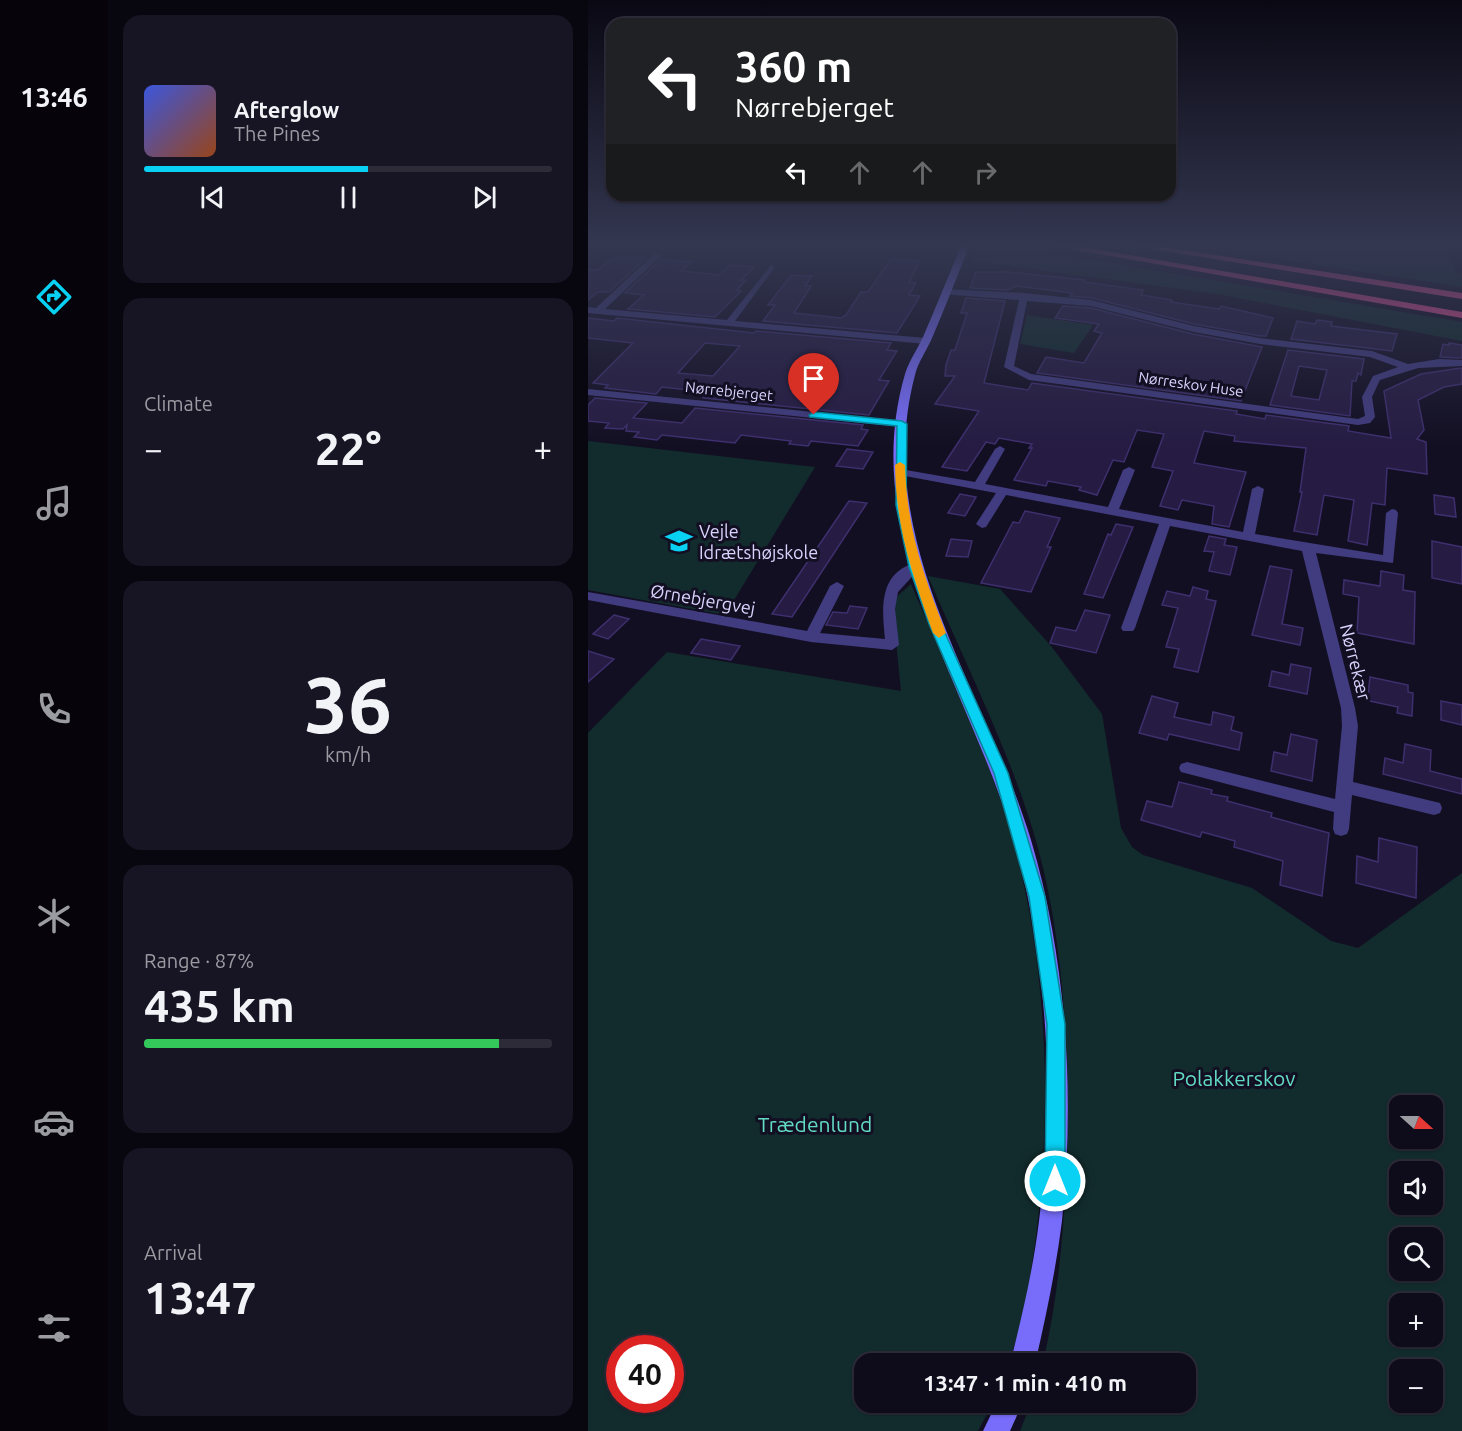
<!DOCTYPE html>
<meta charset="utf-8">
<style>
body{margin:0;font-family:Ubuntu,sans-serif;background:#171423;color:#f1f3f6;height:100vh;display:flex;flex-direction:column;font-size:22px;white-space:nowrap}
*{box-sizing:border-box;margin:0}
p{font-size:20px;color:#9b9ba2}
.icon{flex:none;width:33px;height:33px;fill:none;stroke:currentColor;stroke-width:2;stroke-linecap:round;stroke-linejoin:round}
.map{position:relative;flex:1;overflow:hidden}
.details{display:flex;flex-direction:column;gap:15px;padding:15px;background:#08060e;width:480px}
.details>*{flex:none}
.banner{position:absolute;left:18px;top:18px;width:570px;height:183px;border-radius:18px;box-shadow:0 2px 4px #0004,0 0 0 2px #2e2b39;background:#202124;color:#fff;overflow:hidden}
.needle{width:39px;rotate:111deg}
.fabs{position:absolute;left:801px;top:1095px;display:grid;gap:12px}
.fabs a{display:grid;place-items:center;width:54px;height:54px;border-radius:12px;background:#0e0b1a;box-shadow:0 2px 4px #0004,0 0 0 2px #2e2b39;font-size:30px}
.speed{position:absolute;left:18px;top:1335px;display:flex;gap:12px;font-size:30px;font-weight:700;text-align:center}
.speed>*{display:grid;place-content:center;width:78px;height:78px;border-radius:50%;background:#0e0b1a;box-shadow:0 2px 4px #0004,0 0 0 2px #2e2b39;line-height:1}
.speed .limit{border:9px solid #d22;background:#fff;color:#111}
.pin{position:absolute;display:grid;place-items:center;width:51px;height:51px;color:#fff;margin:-62px -26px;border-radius:50% 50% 50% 0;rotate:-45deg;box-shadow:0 0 6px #0007}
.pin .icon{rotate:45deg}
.me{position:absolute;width:66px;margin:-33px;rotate:0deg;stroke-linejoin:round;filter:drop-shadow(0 0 4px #0008)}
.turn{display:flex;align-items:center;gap:21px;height:126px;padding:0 30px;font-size:27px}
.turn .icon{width:78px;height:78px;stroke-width:2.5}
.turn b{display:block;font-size:42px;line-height:51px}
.lanes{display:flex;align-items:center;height:57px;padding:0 30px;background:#0003;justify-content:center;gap:30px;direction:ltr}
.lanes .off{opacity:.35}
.big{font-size:45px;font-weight:700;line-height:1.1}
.details .tile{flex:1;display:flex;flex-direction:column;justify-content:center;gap:9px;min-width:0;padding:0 21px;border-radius:18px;background:#171423}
.details .dial{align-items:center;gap:0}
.dial b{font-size:78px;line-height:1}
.song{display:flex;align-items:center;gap:18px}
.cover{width:72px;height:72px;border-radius:9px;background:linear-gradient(135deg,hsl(230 70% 55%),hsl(20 70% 35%))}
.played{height:6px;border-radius:3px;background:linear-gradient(90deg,#09d1f3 55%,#2e2b39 55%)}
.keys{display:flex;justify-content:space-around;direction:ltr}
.heat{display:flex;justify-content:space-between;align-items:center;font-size:33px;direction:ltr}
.charge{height:9px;border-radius:4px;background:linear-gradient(90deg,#34c759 87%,#2e2b39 0)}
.trip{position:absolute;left:266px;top:1353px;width:342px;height:60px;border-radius:18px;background:#0e0b1a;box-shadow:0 2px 4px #0004,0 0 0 2px #2e2b39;font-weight:700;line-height:60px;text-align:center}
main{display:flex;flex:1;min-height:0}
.dock{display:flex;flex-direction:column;width:108px;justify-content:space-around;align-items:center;background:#06040a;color:#9b9ba2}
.dock .icon{width:42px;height:42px}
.dock .on{color:#09d1f3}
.dock b{font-size:27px;color:#f1f3f6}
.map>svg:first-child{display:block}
.green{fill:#122c2d;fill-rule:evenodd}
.building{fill:#261c43;stroke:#3e2f6e;stroke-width:1.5;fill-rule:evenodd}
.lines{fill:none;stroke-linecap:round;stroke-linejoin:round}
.street{fill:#413c80;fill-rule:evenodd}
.secondary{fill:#776dfa;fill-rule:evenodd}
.highway{fill:#f9529a;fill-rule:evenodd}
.route{fill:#09d1f3;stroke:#06889e;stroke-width:1.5}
.slow{fill:#f59e0b}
.labels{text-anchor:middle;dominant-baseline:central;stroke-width:6;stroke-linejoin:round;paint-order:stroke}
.far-street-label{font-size:15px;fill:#d9d3fd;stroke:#130f23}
.poi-label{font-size:18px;fill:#d9d3fd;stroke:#130f23;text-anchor:start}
.street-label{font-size:18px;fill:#d9d3fd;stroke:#130f23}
.near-park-label{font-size:21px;fill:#61dbc2;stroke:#130f23}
</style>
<main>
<nav class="dock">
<b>13:46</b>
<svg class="icon on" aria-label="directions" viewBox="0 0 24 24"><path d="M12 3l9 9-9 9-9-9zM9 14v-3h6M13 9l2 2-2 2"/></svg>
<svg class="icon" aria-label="music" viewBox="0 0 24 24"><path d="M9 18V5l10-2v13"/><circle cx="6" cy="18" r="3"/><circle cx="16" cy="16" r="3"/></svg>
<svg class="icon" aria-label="phone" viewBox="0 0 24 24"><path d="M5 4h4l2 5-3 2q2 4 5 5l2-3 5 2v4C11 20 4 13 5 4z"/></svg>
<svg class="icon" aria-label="climate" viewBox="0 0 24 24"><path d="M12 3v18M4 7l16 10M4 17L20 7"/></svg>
<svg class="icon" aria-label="car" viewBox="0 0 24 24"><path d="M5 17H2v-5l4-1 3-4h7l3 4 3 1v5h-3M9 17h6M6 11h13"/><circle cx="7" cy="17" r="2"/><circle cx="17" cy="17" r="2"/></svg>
<svg class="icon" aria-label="filters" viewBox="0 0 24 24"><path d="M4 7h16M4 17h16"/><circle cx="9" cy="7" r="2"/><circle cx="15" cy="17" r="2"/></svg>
</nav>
<section class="details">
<div class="tile">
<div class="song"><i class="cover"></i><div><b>Afterglow</b><p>The Pines</p></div></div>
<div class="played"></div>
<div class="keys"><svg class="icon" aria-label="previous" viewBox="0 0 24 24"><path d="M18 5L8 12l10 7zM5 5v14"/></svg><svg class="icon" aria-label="pause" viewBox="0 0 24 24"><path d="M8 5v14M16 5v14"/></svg><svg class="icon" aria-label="next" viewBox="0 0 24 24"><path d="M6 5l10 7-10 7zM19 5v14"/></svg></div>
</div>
<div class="tile"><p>Climate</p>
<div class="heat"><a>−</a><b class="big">22°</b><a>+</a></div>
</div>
<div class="tile dial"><b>36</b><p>km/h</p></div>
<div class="tile"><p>Range · 87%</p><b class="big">435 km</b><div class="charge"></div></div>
<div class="tile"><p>Arrival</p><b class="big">13:47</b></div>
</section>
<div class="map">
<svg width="874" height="1431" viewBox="0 0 874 1431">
<rect width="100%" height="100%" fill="#130f23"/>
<g class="green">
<polygon points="392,246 412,246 493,258 874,322 874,341 629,294 384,261"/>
<polygon points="605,246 855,246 870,273 874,274 874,287"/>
<polygon points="439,315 505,325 486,353 432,344"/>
<polygon points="0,441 227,467 137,615 0,590"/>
<path d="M340 576 412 589 463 646 514 714 533 828 544 847 555 855 664 888 743 941 770 948 874 873V1431H432L443 1403 597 1402V1364L455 1363C474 1280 479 1196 479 1111 479 1015 472 916 443 824 417 742 374 656 340 576ZM812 1106H844V1138H812ZM812 1172H844V1204H812ZM812 1238H844V1270H812ZM812 1304H844V1336H812ZM812 1370H844V1402H812Z"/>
<path d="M323 584C356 662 395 741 420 823 459 952 465 1102 448 1236 442 1279 436 1323 420 1363L276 1364V1402L405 1403 390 1431H0V733L79 652 313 691 304 601ZM32 1348H82V1400H32Z"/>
</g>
<g class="building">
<polygon points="36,256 58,258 21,292 10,292 0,300 0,270 10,270 24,258"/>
<polygon points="303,259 332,261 321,282 328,283 321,295 332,296 309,333 175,321 187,305 180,305 203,275 224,276 217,286 223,286 206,313 253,318 258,315 273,292 280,292"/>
<polygon points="72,260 104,262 93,271 131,275 142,265 166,267 153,280 158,280 149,290 153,291 127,317 40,309 56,295 37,293"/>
<polygon points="388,272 420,272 497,280 496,282 555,290 553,295 584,300 583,302 631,309 633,306 685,318 678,336 672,336 606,324 504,298 482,296 484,293 428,286 420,290 382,288"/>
<polygon points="378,298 417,301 396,383 440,390 444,383 649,411 648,414 677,419 678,415 761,426 760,431 803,438 796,391 833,374 866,369 874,368 874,384 856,387 830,400 836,430 829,439 838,442 839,474 799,468 797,505 784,503 779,545 760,541 766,500 736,495 729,535 706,531 714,492 712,492 718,448 646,441 647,436 616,431 606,463 658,472 641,527 624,524 626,506 594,500 590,510 572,506 585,471 564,467 576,434 549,430 536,462 525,460 509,495 491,490 493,487 460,481 458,486 426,480 444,448 441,448 444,444 411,438 407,444 398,442 379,471 354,467 391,411 347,404 367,376 357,376 358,365 363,350 367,350 379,313 373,313"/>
<polygon points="475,306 503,308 605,334 674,347 653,401 449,373 458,357 496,363 514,333 506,331 511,324 467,318"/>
<path d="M0 318 26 321 29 318 166 333 168 331 303 343 299 350 309 351 291 380 301 381 281 415 115 398 120 392 74 387 68 394 17 388 20 385 5 383 45 343 0 338ZM117 343 152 346 125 376 90 373Z"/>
<polygon points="729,320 744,322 743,326 809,334 804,351 703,339 709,321 727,324"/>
<polygon points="861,343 874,345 874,358 852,357 855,344 861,345"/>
<path d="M700 350 776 359 773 375 770 373 768 381H764L762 416 682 405ZM711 366 739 370 731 400 703 396Z"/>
<polygon points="7,398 59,403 45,418 94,423 107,408 275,425 273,429 280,430 270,446 223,441 220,446 201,444 203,441 153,435 147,443 74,435 69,440 46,437 51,432 38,431 39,425 35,429 17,428 21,423 0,421 0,405"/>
<polygon points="259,449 285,452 275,469 248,466"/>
<polygon points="372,494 388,497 377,516 360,513"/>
<polygon points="846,495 866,498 868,517 847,514"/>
<polygon points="261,501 279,503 204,617 184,614"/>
<polygon points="437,511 472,518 459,547 463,547 443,592 393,583 425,522 431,523"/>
<polygon points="528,524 545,527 515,598 496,594 520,534 523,535"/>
<polygon points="621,536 638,539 636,545 649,547 642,575 621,571 626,552 616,551"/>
<polygon points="363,539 384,541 380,557 358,556"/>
<polygon points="844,541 874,547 874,584 844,578"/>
<polygon points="682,566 704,570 694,624 715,628 712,645 664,635"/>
<polygon points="793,571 816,575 815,590 827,592 826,644 769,633 771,597 755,594 756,580 792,586"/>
<polygon points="605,587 620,591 618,599 628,601 610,672 586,667 591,649 578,647 590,608 574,605 579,591 602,596"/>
<polygon points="262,606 279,608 270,629 238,625 245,612 259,613"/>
<polygon points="497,610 522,615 508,653 462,643 468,627 488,631"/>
<polygon points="26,615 41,619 20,639 5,634"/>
<polygon points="113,639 152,646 143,660 103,653"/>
<polygon points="0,651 26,659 0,682"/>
<polygon points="703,664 723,668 719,694 681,686 684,671 701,675"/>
<polygon points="782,677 820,685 820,692 825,693 824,716 809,713 810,707 782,701 780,696"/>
<polygon points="564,696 590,703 586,717 623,725 625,712 646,717 643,730 654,733 651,750 581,734 579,740 551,733"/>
<polygon points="853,701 874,705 874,725 853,720"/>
<polygon points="703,734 729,740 724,781 683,771 686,752 699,755"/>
<polygon points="817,744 843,750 842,771 874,779 874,794 795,774 797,758 815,763"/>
<polygon points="591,782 624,790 623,794 640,797 639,801 684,813 683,817 741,833 734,896 692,885 695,861 646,847 647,841 614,832 612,837 553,820 559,801 584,807"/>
<polygon points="791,838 829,847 828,898 768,883 769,856 790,862"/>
</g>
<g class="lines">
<g class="street">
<polygon points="67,253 74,255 17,309 139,320 183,265 187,267 147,321 338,338 343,341 338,344 0,313 0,307 8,308"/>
<path d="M357 289 436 293 503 300 606 326 672 338 784 351 820 364 851 359 874 360V366L830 368 792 380 784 397 787 417 782 423 770 425 441 380 416 367 431 300 354 294V290ZM439 301 503 306 606 332 672 344 782 357 810 367 785 376 774 397 777 416 770 419 443 374 426 366Z"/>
<polygon points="0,389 314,421 319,424 314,427 0,395"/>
<polygon points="412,446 417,449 397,484 520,507 535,470 541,467 547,470 531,509 655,532 664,489 670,486 676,489 667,534 795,555 798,513 804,509 808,510 810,513 805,563 728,553 767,708 770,726 765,782 852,803 854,808 852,813 846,815 764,795 761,829 759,834 753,836 747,834 745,829 746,812 593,772 591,768 593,764 599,762 747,799 754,726 753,708 714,551 582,526 547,628 545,631 535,631 533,628 571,524 418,495 398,527 394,528 388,524 408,493 312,475 306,472 312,469 387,482 407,449"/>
<path d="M327 563 333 567 310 592 307 609 311 645 304 650 223 642 0 600V592L219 631 242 586 249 582 256 586 232 633 297 639C294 610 290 573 327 563Z"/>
</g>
<g class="secondary">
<path d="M373 246H381C369 277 357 308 344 338 339 350 330 362 327 375 283 541 397 688 443 840 479 961 487 1096 474 1221 468 1269 458 1316 447 1364H422C434 1316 445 1270 451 1221 467 1097 460 961 426 840 383 689 269 538 317 374 321 361 329 350 335 337 348 307 360 277 373 246Z"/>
<polygon points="409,1402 435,1402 422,1431 395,1431"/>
</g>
<g class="highway">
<polygon points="467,246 489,246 874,312 874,318"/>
<polygon points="546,246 570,246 874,293 874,299"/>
</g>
</g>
<linearGradient id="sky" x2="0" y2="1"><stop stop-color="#0a0813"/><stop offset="0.55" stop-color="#333750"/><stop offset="1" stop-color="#333750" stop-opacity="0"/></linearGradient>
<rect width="874" height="446" fill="url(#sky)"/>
<polygon class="route" points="226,412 314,421 319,424 318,505 332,567 353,624 420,773 457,897 477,1024 477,1181 474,1188 467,1191 460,1188 457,1181 459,1024 441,897 406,773 341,624 321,567 308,505 309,426 222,417 221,415"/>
<path class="slow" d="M312 462 317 465C319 529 335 574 358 633L351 638 345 633C324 574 308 529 307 465Z"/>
<defs>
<symbol id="university-bare" viewBox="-9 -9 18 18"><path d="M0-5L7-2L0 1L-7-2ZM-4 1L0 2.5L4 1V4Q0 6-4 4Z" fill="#09d1f3" stroke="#130f23" stroke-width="2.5" paint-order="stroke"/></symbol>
</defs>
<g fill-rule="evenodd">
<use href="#university-bare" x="72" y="522" width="38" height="38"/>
</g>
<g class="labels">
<g class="far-street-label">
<text transform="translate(603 384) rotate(8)">Nørreskov Huse</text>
<text transform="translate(141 391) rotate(6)">Nørrebjerget</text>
</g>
<g class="poi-label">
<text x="111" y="531">Vejle<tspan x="111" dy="21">Idrætshøjskole</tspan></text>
</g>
<g class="street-label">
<text transform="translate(115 599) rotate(10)">Ørnebjergvej</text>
<text transform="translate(768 662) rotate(76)">Nørrekær</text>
</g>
<g class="near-park-label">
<text x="646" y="1078">Polakkerskov</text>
<text x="227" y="1124">Trædenlund</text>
</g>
</g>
</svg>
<div class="fabs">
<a><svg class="needle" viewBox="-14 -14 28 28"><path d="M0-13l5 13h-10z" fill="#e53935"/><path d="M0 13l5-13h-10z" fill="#9b9ba2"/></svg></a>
<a><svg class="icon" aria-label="sound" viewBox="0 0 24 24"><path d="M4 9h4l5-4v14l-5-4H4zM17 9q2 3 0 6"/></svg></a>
<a><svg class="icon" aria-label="search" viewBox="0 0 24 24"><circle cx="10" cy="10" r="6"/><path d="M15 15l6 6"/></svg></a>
<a>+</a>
<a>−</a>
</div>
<div class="speed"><div class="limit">40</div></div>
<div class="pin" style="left:226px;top:415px;background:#d93025"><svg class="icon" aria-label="arrive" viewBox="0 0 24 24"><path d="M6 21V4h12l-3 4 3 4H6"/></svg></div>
<svg class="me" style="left:467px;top:1181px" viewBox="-20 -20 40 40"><circle r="17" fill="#09d1f3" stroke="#fff" stroke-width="3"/><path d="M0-11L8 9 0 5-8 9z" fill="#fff"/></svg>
<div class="trip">13:47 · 1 min · 410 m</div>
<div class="banner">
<div class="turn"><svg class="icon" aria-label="left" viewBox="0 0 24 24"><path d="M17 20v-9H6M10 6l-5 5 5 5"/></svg><div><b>360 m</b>Nørrebjerget</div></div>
<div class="lanes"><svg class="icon" aria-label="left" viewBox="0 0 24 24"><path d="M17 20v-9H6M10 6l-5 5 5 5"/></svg><svg class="icon off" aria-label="ahead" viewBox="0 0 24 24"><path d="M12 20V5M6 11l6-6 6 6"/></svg><svg class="icon off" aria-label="ahead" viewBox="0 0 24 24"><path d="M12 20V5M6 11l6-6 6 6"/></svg><svg class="icon off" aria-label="right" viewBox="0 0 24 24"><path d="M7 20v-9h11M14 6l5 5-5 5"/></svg></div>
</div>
</div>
</main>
